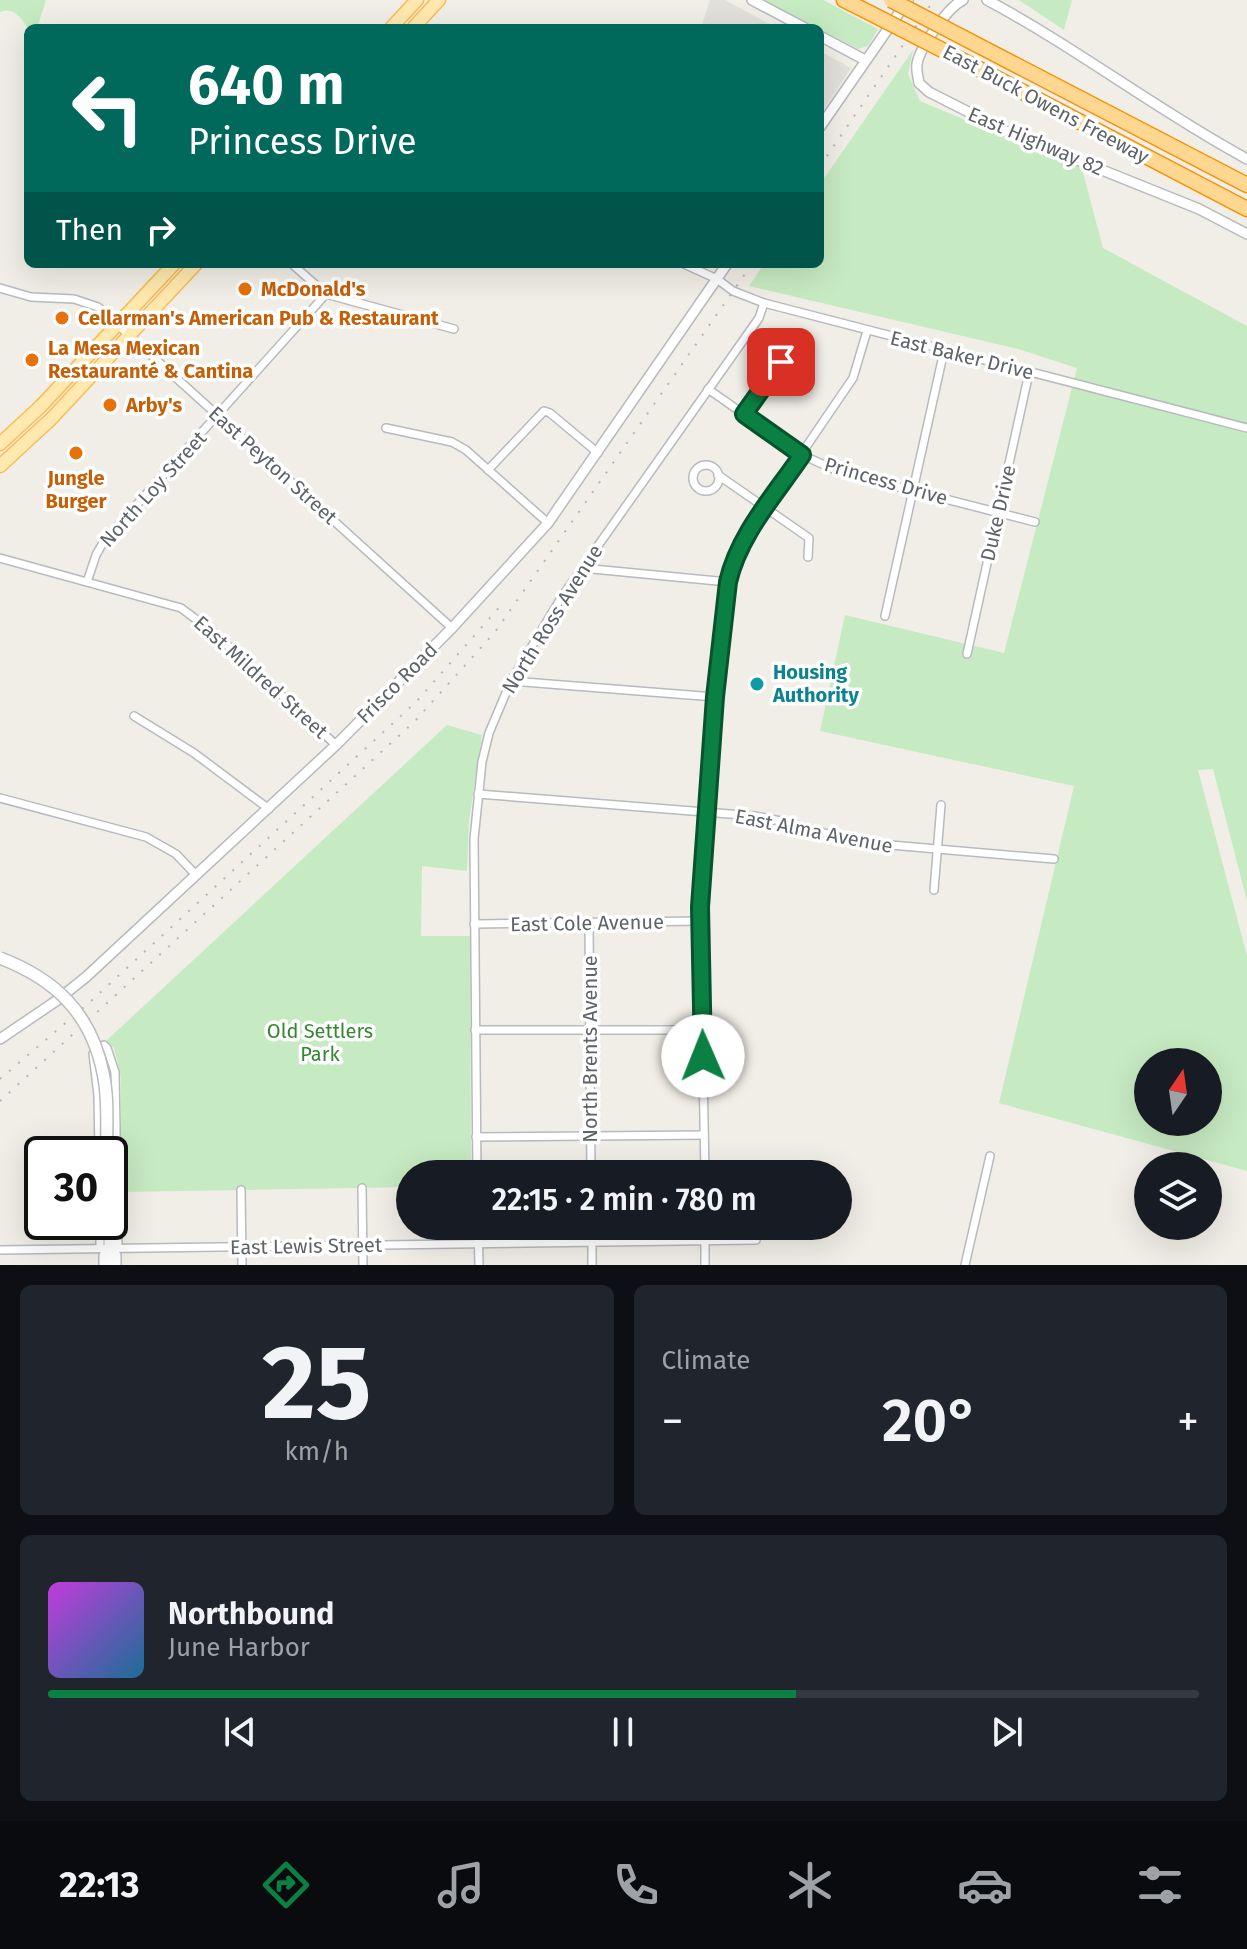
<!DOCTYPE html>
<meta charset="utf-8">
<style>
body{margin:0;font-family:"Fira Sans",sans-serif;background:#20242c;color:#f1f3f6;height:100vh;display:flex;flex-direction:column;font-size:30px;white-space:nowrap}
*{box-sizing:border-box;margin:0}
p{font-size:26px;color:#9ea1a6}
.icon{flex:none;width:44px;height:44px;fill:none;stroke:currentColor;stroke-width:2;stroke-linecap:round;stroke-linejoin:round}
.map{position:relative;height:1265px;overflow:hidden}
.drawer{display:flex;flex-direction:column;gap:20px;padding:20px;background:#0d0f14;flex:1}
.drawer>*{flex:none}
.hud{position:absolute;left:24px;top:24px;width:800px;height:244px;border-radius:12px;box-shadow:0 8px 32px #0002;background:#00695c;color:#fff;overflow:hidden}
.needle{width:52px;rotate:13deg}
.buttons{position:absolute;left:1134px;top:1048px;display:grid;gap:16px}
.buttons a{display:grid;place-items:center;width:88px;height:88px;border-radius:50%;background:#171b24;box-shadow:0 8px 32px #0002;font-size:40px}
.speed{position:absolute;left:24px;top:1136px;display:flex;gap:16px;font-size:40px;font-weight:700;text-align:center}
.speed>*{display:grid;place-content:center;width:104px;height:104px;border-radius:50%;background:#171b24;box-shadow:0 8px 32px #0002;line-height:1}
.speed .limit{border:4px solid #111;border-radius:12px;background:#fff;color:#111}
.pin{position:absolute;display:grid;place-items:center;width:68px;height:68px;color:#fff;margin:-34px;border-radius:16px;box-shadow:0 4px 12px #0006}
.me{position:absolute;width:88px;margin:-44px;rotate:359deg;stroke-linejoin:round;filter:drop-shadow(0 0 6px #0008)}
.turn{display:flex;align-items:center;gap:28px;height:168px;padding:0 32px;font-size:36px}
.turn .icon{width:104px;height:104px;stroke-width:2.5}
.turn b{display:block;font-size:56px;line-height:68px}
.then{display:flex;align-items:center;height:76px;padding:0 32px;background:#0003;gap:16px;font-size:30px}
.big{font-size:60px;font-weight:600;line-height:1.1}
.drawer .card{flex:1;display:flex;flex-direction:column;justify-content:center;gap:12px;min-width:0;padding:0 28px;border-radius:12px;background:#20242c}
.drawer .dial{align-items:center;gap:0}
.dial b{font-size:104px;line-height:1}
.song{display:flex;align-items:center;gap:24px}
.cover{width:96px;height:96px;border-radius:12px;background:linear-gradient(135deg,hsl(290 70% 55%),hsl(200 70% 35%))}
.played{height:8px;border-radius:4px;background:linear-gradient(90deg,#0b8043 65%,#363941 65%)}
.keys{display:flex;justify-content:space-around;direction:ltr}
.heat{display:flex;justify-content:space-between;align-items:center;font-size:44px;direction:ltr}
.drawer .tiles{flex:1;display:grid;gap:20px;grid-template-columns:1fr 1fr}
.card:last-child{grid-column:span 2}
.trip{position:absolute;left:396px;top:1160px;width:456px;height:80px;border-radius:40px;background:#171b24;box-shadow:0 8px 32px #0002;font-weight:600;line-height:80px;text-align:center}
.menu{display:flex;height:128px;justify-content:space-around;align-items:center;background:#090b0e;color:#9ea1a6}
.menu .icon{width:56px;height:56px}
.menu .selected{color:#0b8043}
.menu b{font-size:36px;color:#f1f3f6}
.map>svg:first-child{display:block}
.industrial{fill:#e2e0db}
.green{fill:#c6eac2;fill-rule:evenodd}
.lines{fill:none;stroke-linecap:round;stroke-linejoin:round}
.minor-casing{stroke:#b7babe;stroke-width:10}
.tertiary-casing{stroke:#b7babe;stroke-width:12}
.secondary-casing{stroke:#b8bcc1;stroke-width:14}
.primary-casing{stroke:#fbbc56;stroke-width:15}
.motorway-casing{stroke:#f89100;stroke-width:17}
.minor{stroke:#fff;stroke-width:7}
.tertiary{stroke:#fff;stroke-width:9}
.secondary{stroke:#fff;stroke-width:11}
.primary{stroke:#ffe9ae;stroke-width:12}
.motorway{stroke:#ffd790;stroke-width:14}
.rail{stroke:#b5b6b7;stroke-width:2;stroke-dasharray:2 10;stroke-linecap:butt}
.secondary-bridge-casing{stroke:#b8bcc1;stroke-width:14;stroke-linecap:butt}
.motorway-bridge-casing{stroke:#f89100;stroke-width:17;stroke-linecap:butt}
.secondary-bridge{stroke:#fff;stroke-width:11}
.motorway-bridge{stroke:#ffd790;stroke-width:14}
.route-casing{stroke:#07532c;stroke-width:20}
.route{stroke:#0b8043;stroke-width:14}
.food-dot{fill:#e8710a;stroke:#fff;stroke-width:3}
.culture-dot{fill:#0f9aa8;stroke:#fff;stroke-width:3}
.labels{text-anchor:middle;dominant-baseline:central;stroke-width:7;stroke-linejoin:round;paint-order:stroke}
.street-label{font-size:20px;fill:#5e6368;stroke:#fff}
.food-label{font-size:20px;font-weight:bold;fill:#c56008;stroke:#fff;text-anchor:start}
.culture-label{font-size:20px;font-weight:bold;fill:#0d838f;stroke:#fff;text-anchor:start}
.park-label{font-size:20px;fill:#34862f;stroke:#fff}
</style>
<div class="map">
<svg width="1247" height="1265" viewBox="0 0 1247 1265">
<rect width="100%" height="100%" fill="#f1eee7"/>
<g class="industrial">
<polygon points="710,0 725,0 777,28 701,28"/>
<polygon points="820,51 851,68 820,115"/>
</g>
<g class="green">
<path d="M0 0H46L37 28H28C21 18 14 6 0 12Z"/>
<polygon points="764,0 823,0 878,29 868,46 858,49"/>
<polygon points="1019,0 1072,0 1064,30"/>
<path d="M913 50 908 74 920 101 1082 169 1103 248 1247 326V901L1213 769 1198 770 1247 956V1171L999 1103 1074 786 820 731 845 615 1004 653 1077 368 1018 349 749 286 764 264H820V184ZM1148 1062H1208V1122H1148Z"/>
<polygon points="447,725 482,735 469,821 467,871 422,866 421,936 470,936 471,1174 410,1174 410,1187 121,1192 121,1077 114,1048 106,1041"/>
</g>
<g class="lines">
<defs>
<g id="minor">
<polyline points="292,264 326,294 454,329"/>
<polyline points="684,264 717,279 733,291 764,303 1247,428"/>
<polyline points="0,288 31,297 74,299 98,307 452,628"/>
<polyline points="708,389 802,455 840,472 1035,522"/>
<polyline points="744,414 781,362"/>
<polyline points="386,428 452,442 466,450 548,523"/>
<circle cx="706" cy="478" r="13"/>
<polyline points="488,470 544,411 550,413 598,453"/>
<polyline points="718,475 809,538 808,557"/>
<polyline points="0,558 181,608 213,632 336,745"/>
<polyline points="582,568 728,582"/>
<polyline points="87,582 96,555 104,541 326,294"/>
<polyline points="885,616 944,351"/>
<polyline points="967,654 1029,373"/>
<polyline points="511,681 715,697"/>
<polyline points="134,716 194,753 269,809"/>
<polyline points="478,794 755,816 786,822 856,842 1054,859"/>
<polyline points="0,798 146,837 176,854 196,875"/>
<polyline points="934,890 941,805"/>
<polyline points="474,924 701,921"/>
<polyline points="589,924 591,1174"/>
<polyline points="475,1030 718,1030"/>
<polyline points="476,1137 704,1135"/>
<polyline points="99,1154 98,1095 93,1054 98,1047 104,1045 107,1048 115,1072 118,1247"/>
<polyline points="477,1174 474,839 482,762 489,733 511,681 561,598 759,318 764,303"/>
<polyline points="705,1174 700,907 715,697 728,582 732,565 746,535 853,378 867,331"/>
<polyline points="362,1188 363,1265"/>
<polyline points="241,1190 242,1265"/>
<polyline points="100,1222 100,1248"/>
<polyline points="478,1226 479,1265"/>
<polyline points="592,1226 592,1265"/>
<polyline points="705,1226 705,1265"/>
<polyline points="0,1250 756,1240"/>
<polyline points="965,1265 990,1156"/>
</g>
<g id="tertiary">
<polyline points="752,0 805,28"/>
<path d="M963 0C948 7 920 47 917 64 916 70 918 77 919 83L929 92 1010 133 1199 209 1247 234"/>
<path d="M987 0C1077 48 1158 111 1247 159"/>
<polyline points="820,36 865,60"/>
<polyline points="820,127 908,0"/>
<polyline points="0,1039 56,1001 86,977 336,745 452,628 548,523 727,264"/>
</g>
<g id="secondary">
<polyline points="110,1222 110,1247 115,1256 115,1265"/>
<polyline points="105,1265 105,1256 110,1247"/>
</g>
<g id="primary">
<polyline points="391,28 417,0"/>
<polyline points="413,28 439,0"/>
<polyline points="0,444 41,406 174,264"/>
<polyline points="0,466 51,419 196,264"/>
</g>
<g id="motorway">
<polyline points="844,0 868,12"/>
<polyline points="964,38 1247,185"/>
<polyline points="954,56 1247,209"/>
</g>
</defs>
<use href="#minor" class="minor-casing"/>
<use href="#tertiary" class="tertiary-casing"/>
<use href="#secondary" class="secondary-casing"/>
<use href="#primary" class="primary-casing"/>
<use href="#motorway" class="motorway-casing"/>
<use href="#minor" class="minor"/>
<use href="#tertiary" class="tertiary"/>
<use href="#secondary" class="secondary"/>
<use href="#primary" class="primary"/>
<use href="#motorway" class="motorway"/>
<g class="rail">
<polyline points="820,166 934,0"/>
<polyline points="0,1079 90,1002 416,702 503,603"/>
<polyline points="0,1101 414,722 495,632 752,264"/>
</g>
<defs>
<path id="secondary-bridge" d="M0 958C55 979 91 1013 103 1073 109 1099 106 1128 107 1154"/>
<g id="motorway-bridge">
<polyline points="891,0 964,38"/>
<polyline points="868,12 954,56"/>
</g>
</defs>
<use href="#secondary-bridge" class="secondary-bridge-casing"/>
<use href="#motorway-bridge" class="motorway-bridge-casing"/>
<use href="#secondary-bridge" class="secondary-bridge"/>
<use href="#motorway-bridge" class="motorway-bridge"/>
</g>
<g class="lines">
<defs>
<path id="route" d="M703 1056 700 907 715 697 728 582C739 534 775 495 802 455L744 414 781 362"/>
</defs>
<use href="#route" class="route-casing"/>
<use href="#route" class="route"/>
</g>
<g class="food-dot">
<circle cx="245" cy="289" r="8"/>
<circle cx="62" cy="318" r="8"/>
<circle cx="32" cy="360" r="8"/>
<circle cx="110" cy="405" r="8"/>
<circle cx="76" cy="453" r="8"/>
</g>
<circle class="culture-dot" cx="757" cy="684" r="8"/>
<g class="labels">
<g class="street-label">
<text transform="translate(1046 104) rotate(28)">East Buck Owens Freeway</text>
<text transform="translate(1036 141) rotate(23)">East Highway 82</text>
<text transform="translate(962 355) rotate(14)">East Baker Drive</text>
<text transform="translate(273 465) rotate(42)">East Peyton Street</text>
<text transform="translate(886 481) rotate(16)">Princess Drive</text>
<text transform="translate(153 489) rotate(-48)">North Loy Street</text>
<text transform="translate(998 513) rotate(-77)">Duke Drive</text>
<text transform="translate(552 619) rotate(-58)">North Ross Avenue</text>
<text transform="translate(261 677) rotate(42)">East Mildred Street</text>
<text transform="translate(397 683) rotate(-45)">Frisco Road</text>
<text transform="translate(814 831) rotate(11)">East Alma Avenue</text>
<text transform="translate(587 923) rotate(-1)">East Cole Avenue</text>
<text transform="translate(590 1049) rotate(-90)">North Brents Avenue</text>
<text transform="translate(306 1246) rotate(-1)">East Lewis Street</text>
</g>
<g class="food-label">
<text x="261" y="289">McDonald's</text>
<text x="78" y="318">Cellarman's American Pub &amp; Restaurant</text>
<text x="48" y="348">La Mesa Mexican<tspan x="48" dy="23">Restauranté &amp; Cantina</tspan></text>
<text x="126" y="405">Arby's</text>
<text x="76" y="478" text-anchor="middle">Jungle<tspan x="76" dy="23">Burger</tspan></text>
</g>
<g class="culture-label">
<text x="773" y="672">Housing<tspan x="773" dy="23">Authority</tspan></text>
</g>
<g class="park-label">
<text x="320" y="1031">Old Settlers<tspan x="320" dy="23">Park</tspan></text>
</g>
</g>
</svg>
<div class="buttons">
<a><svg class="needle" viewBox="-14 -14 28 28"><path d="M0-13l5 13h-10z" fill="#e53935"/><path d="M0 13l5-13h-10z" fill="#9ea1a6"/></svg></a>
<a><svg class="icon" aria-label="layers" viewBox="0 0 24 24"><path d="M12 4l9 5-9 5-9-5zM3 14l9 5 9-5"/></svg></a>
</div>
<div class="speed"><div class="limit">30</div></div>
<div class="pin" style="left:781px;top:362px;background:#d93025"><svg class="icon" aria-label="arrive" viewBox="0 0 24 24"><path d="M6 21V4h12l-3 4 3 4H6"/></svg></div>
<svg class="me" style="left:703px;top:1056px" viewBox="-20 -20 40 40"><circle r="19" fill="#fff"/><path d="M0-13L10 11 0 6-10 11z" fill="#0b8043"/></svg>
<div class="trip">22:15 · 2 min · 780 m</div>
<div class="hud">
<div class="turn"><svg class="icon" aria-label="left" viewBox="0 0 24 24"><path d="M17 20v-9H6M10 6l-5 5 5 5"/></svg><div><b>640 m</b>Princess Drive</div></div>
<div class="then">Then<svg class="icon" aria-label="right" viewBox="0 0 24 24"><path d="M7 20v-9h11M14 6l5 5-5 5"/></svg></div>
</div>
</div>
<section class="drawer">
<div class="tiles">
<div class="card dial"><b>25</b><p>km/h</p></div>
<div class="card"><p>Climate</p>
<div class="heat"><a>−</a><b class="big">20°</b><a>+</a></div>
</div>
<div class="card">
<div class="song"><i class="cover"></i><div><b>Northbound</b><p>June Harbor</p></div></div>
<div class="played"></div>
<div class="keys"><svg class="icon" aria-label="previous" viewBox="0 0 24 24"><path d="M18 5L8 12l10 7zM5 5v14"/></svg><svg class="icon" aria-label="pause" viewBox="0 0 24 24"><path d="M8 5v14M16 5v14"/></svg><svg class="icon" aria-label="next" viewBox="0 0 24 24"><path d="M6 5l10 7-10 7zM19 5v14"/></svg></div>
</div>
</div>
</section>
<nav class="menu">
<b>22:13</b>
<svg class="icon selected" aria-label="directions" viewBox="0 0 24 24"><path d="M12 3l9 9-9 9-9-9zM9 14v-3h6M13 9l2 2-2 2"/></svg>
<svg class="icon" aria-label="music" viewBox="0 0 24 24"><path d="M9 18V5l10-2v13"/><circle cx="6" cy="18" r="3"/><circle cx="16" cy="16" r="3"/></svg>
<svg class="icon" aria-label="phone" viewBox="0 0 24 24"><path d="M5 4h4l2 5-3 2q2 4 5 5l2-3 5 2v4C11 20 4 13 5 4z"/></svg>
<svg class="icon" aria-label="climate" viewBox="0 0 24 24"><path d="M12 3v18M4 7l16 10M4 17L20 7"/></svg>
<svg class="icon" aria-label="car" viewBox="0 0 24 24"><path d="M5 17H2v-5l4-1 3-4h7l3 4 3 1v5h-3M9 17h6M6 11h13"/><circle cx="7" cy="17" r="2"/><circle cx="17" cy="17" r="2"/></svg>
<svg class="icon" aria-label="filters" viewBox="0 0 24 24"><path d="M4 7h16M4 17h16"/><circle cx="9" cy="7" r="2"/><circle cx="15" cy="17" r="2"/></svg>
</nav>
